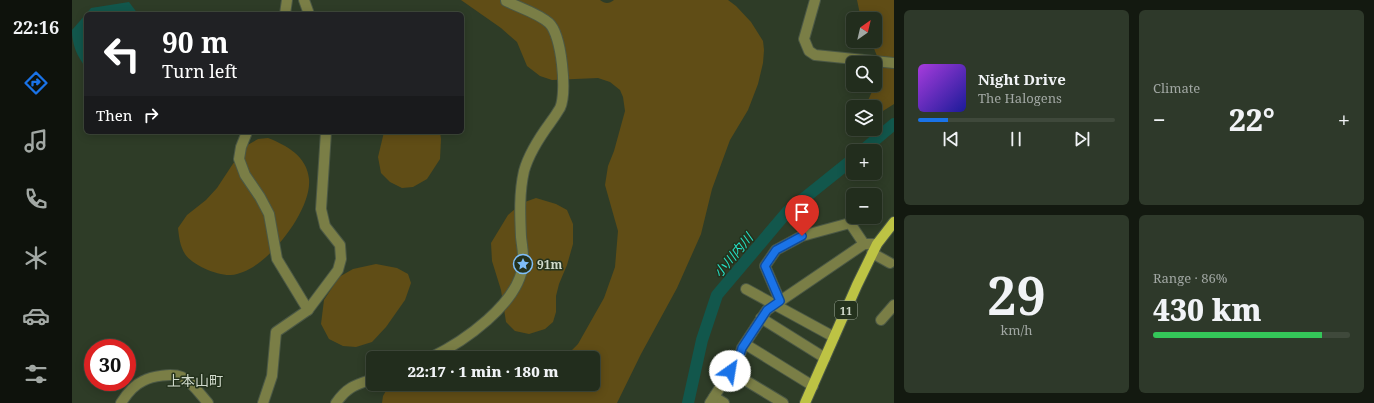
<!DOCTYPE html>
<meta charset="utf-8">
<style>
body{margin:0;font-family:"Noto Serif","Noto Sans JP",serif;background:#2e392a;color:#f1f3f6;height:100vh;display:flex;flex-direction:column;font-size:15px;white-space:nowrap}
*{box-sizing:border-box;margin:0}
p{font-size:13px;color:#a2a8a4}
.icon{flex:none;width:22px;height:22px;fill:none;stroke:currentColor;stroke-width:2;stroke-linecap:round;stroke-linejoin:round}
.map{position:relative;flex:1;overflow:hidden}
.sheet{display:flex;flex-direction:column;gap:10px;padding:10px;background:#131910;width:480px}
.sheet>*{flex:none}
.banner{position:absolute;left:12px;top:12px;width:380px;height:122px;border-radius:6px;box-shadow:0 2px 10px #0003,0 0 0 1px #3f493b;background:#202124;color:#fff;overflow:hidden}
.needle{width:26px;rotate:34deg}
.tools{position:absolute;left:774px;top:12px;display:grid;gap:8px}
.tools a{display:grid;place-items:center;width:36px;height:36px;border-radius:6px;background:#222d1d;box-shadow:0 2px 10px #0003,0 0 0 1px #3f493b;font-size:20px}
.speed{position:absolute;left:12px;top:339px;display:flex;gap:8px;font-size:20px;font-weight:700;text-align:center}
.speed>*{display:grid;place-content:center;width:52px;height:52px;border-radius:50%;background:#222d1d;box-shadow:0 2px 10px #0003,0 0 0 1px #3f493b;line-height:1}
.speed .limit{border:6px solid #d22;background:#fff;color:#111}
.pin{position:absolute;display:grid;place-items:center;width:34px;height:34px;color:#fff;margin:-41px -17px;border-radius:50% 50% 50% 0;rotate:-45deg;box-shadow:0 0 4px #0007}
.pin .icon{rotate:45deg}
.me{position:absolute;width:44px;margin:-22px;rotate:32deg;stroke-linejoin:round;filter:drop-shadow(0 0 3px #0008)}
.turn{display:flex;align-items:center;gap:14px;height:84px;padding:0 12px;font-size:18px}
.turn .icon{width:52px;height:52px;stroke-width:2.5}
.turn b{display:block;font-size:28px;line-height:34px}
.then{display:flex;align-items:center;height:38px;padding:0 12px;background:#0003;gap:8px;font-size:15px}
.big{font-size:30px;font-weight:800;line-height:1.1}
.sheet .tile{flex:1;display:flex;flex-direction:column;justify-content:center;gap:6px;min-width:0;padding:0 14px;border-radius:6px;background:#2e392a}
.sheet .dial{align-items:center;gap:0}
.dial b{font-size:52px;line-height:1}
.song{display:flex;align-items:center;gap:12px}
.cover{width:48px;height:48px;border-radius:6px;background:linear-gradient(135deg,hsl(280 70% 55%),hsl(240 70% 35%))}
.played{height:4px;border-radius:2px;background:linear-gradient(90deg,#1a73e8 15%,#3f493b 15%)}
.keys{display:flex;justify-content:space-around;direction:ltr}
.heat{display:flex;justify-content:space-between;align-items:center;font-size:22px;direction:ltr}
.charge{height:6px;border-radius:3px;background:linear-gradient(90deg,#34c759 86%,#3f493b 0)}
.sheet .tiles{flex:1;display:grid;gap:10px;grid-template-columns:repeat(2,1fr)}
.trip{position:absolute;left:294px;top:351px;width:234px;height:40px;border-radius:6px;background:#222d1d;box-shadow:0 2px 10px #0003,0 0 0 1px #3f493b;font-weight:800;line-height:40px;text-align:center}
main{display:flex;flex:1;min-height:0}
.tabs{display:flex;flex-direction:column;width:72px;justify-content:space-around;align-items:center;background:#0e120c;color:#a2a8a4}
.tabs .icon{width:28px;height:28px}
.tabs .on{color:#1a73e8}
.tabs b{font-size:18px;color:#f1f3f6}
.map>svg:first-child{display:block}
.green{fill:#604d16}
.water{fill:#12574c}
.lines{fill:none;stroke-linecap:round;stroke-linejoin:round}
.river{stroke:#12574c;stroke-width:12}
.minor-casing{stroke:#4b5845;stroke-width:12}
.major-casing{stroke:#4b5845;stroke-width:12}
.minor{stroke:#7a7e46;stroke-width:10}
.major{stroke:#bdc344;stroke-width:10}
.route-casing{stroke:#114b97;stroke-width:10}
.route{stroke:#1a73e8;stroke-width:7}
.labels{text-anchor:middle;dominant-baseline:central;stroke-width:3;stroke-linejoin:round;paint-order:stroke}
.shield{fill:#24321d;stroke:#9da898;stroke-width:1}
.shield-label{font-size:11px;font-weight:bold;fill:#d1dacc}
.poi-label{font-size:12px;font-weight:bold;fill:#d1dacc;stroke:#24321d;text-anchor:start}
.water-label{font-size:13px;font-style:italic;fill:#26e2c8;stroke:#24321d}
.quarter-label{font-size:14px;fill:#d1dacc;stroke:#24321d}
</style>
<main>
<nav class="tabs">
<b>22:16</b>
<svg class="icon on" aria-label="directions" viewBox="0 0 24 24"><path d="M12 3l9 9-9 9-9-9zM9 14v-3h6M13 9l2 2-2 2"/></svg>
<svg class="icon" aria-label="music" viewBox="0 0 24 24"><path d="M9 18V5l10-2v13"/><circle cx="6" cy="18" r="3"/><circle cx="16" cy="16" r="3"/></svg>
<svg class="icon" aria-label="phone" viewBox="0 0 24 24"><path d="M5 4h4l2 5-3 2q2 4 5 5l2-3 5 2v4C11 20 4 13 5 4z"/></svg>
<svg class="icon" aria-label="climate" viewBox="0 0 24 24"><path d="M12 3v18M4 7l16 10M4 17L20 7"/></svg>
<svg class="icon" aria-label="car" viewBox="0 0 24 24"><path d="M5 17H2v-5l4-1 3-4h7l3 4 3 1v5h-3M9 17h6M6 11h13"/><circle cx="7" cy="17" r="2"/><circle cx="17" cy="17" r="2"/></svg>
<svg class="icon" aria-label="filters" viewBox="0 0 24 24"><path d="M4 7h16M4 17h16"/><circle cx="9" cy="7" r="2"/><circle cx="15" cy="17" r="2"/></svg>
</nav>
<div class="map">
<svg width="822" height="403" viewBox="0 0 822 403">
<rect width="100%" height="100%" fill="#2e3c27"/>
<g class="green">
<path d="M389 0H528C533 4 537 4 542 0H656L664 6 679 22 691 41 692 50 691 63 686 84 676 110 658 140 640 189 629 234 605 288 569 354 545 403H310L311 396 318 384H521V358H492L506 344 532 298 543 267 546 231 533 185 536 166 542 151 553 111 551 97 548 90 538 82 526 78 480 80 468 76 455 66 445 42 429 28Z"/>
<polygon points="785,0 822,0 822,104 803,116 803,107 793,107 803,85 805,56 799,41 803,41 803,19 789,19"/>
<polygon points="312,132 368,132 369,139 368,159 355,179 341,187 330,188 318,182 309,173 306,157"/>
<path d="M196 138C214 145 235 156 237 179 240 209 199 262 171 272 167 273 163 275 159 275 146 276 120 265 113 254 108 246 107 237 106 228L115 215 134 200 145 188 172 147 186 139Z"/>
<polygon points="464,198 484,204 495,210 501,224 501,244 495,265 487,284 484,296 484,312 481,322 473,329 457,334 443,331 434,322 429,290 420,261 419,243 436,215 450,203"/>
<polygon points="304,264 325,268 336,274 339,283 333,300 314,327 300,342 284,347 271,346 257,339 249,324 252,300 267,277 281,269"/>
</g>
<g class="water">
<polygon points="57,2 66,14 14,14 19,8"/>
<path d="M14 14V68C5 56 0 45 0 30Z"/>
</g>
<g class="lines">
<g class="river">
<polyline points="790,151 822,124"/>
<polyline points="616,403 630,340 645,295 715,212 781,159"/>
</g>
<defs>
<g id="minor">
<polyline points="232,0 237,14"/>
<polyline points="743,0 732,39 737,51 743,55 822,63"/>
<polyline points="213,14 215,0"/>
<polyline points="175,132 169,147 167,159 173,175 188,197 197,214 205,259 236,310"/>
<polyline points="800,253 818,263"/>
<polyline points="674,289 762,337"/>
<polyline points="708,301 693,266 704,250 730,236 778,223 792,244"/>
<polyline points="689,318 753,358"/>
<polyline points="809,320 822,305"/>
<polyline points="673,344 741,386"/>
<path d="M358 358C391 342 447 304 451 264 452 256 450 246 449 237 448 215 447 193 452 171 457 153 467 138 478 123 481 119 485 113 488 108 495 93 490 35 477 23 466 13 448 8 434 1V0"/>
<polyline points="658,371 711,403"/>
<polyline points="642,397 652,403"/>
<path d="M49 403C54 395 62 385 71 381 80 376 100 373 110 377 120 382 128 394 136 403"/>
<polyline points="191,403 200,376 204,332 236,310 266,270 269,259 268,245 253,226 249,209 254,132"/>
<path d="M264 403C275 387 283 385 301 379"/>
<polyline points="638,403 667,358 670,348 695,310 792,244 805,244"/>
</g>
<polyline id="major" points="733,403 785,285 805,244 822,222"/>
</defs>
<use href="#minor" class="minor-casing"/>
<use href="#major" class="major-casing"/>
<use href="#minor" class="minor"/>
<use href="#major" class="major"/>
</g>
<g class="lines">
<defs>
<polyline id="route" points="658,371 667,358 670,348 695,310 708,301 693,266 704,250 730,236"/>
</defs>
<use href="#route" class="route-casing"/>
<use href="#route" class="route"/>
</g>
<defs>
<symbol id="sight-ring" viewBox="-11 -11 22 22"><circle r="9.5" fill="#24321d" stroke="#7ebef9" stroke-width="1.5"/><path d="M0-6L1.8-2.2L6-1.7L2.9 1.2L3.7 5.4L0 3.3L-3.7 5.4L-2.9 1.2L-6-1.7L-1.8-2.2Z" fill="#7ebef9"/></symbol>
</defs>
<g fill-rule="evenodd">
<use href="#sight-ring" x="440" y="253" width="22" height="22"/>
</g>
<g class="labels">
<rect class="shield" x="763" y="301" width="22" height="18" rx="3"/>
<g class="shield-label">
<text x="774" y="310">11</text>
</g>
<g class="poi-label">
<text x="465" y="264">91m</text>
</g>
<g class="water-label">
<text transform="translate(661 255) rotate(-50)">小川内川</text>
</g>
<g class="quarter-label">
<text x="123" y="380">上本山町</text>
</g>
</g>
</svg>
<div class="tools">
<a><svg class="needle" viewBox="-14 -14 28 28"><path d="M0-13l5 13h-10z" fill="#e53935"/><path d="M0 13l5-13h-10z" fill="#a2a8a4"/></svg></a>
<a><svg class="icon" aria-label="search" viewBox="0 0 24 24"><circle cx="10" cy="10" r="6"/><path d="M15 15l6 6"/></svg></a>
<a><svg class="icon" aria-label="layers" viewBox="0 0 24 24"><path d="M12 4l9 5-9 5-9-5zM3 14l9 5 9-5"/></svg></a>
<a>+</a>
<a>−</a>
</div>
<div class="speed"><div class="limit">30</div></div>
<div class="pin" style="left:730px;top:236px;background:#d93025"><svg class="icon" aria-label="arrive" viewBox="0 0 24 24"><path d="M6 21V4h12l-3 4 3 4H6"/></svg></div>
<svg class="me" style="left:658px;top:371px" viewBox="-20 -20 40 40"><circle r="19" fill="#fff"/><path d="M0-13L10 11 0 6-10 11z" fill="#1a73e8"/></svg>
<div class="trip">22:17 · 1 min · 180 m</div>
<div class="banner">
<div class="turn"><svg class="icon" aria-label="left" viewBox="0 0 24 24"><path d="M17 20v-9H6M10 6l-5 5 5 5"/></svg><div><b>90 m</b>Turn left</div></div>
<div class="then">Then<svg class="icon" aria-label="right" viewBox="0 0 24 24"><path d="M7 20v-9h11M14 6l5 5-5 5"/></svg></div>
</div>
</div>
<section class="sheet">
<div class="tiles">
<div class="tile">
<div class="song"><i class="cover"></i><div><b>Night Drive</b><p>The Halogens</p></div></div>
<div class="played"></div>
<div class="keys"><svg class="icon" aria-label="previous" viewBox="0 0 24 24"><path d="M18 5L8 12l10 7zM5 5v14"/></svg><svg class="icon" aria-label="pause" viewBox="0 0 24 24"><path d="M8 5v14M16 5v14"/></svg><svg class="icon" aria-label="next" viewBox="0 0 24 24"><path d="M6 5l10 7-10 7zM19 5v14"/></svg></div>
</div>
<div class="tile"><p>Climate</p>
<div class="heat"><a>−</a><b class="big">22°</b><a>+</a></div>
</div>
<div class="tile dial"><b>29</b><p>km/h</p></div>
<div class="tile"><p>Range · 86%</p><b class="big">430 km</b><div class="charge"></div></div>
</div>
</section>
</main>
